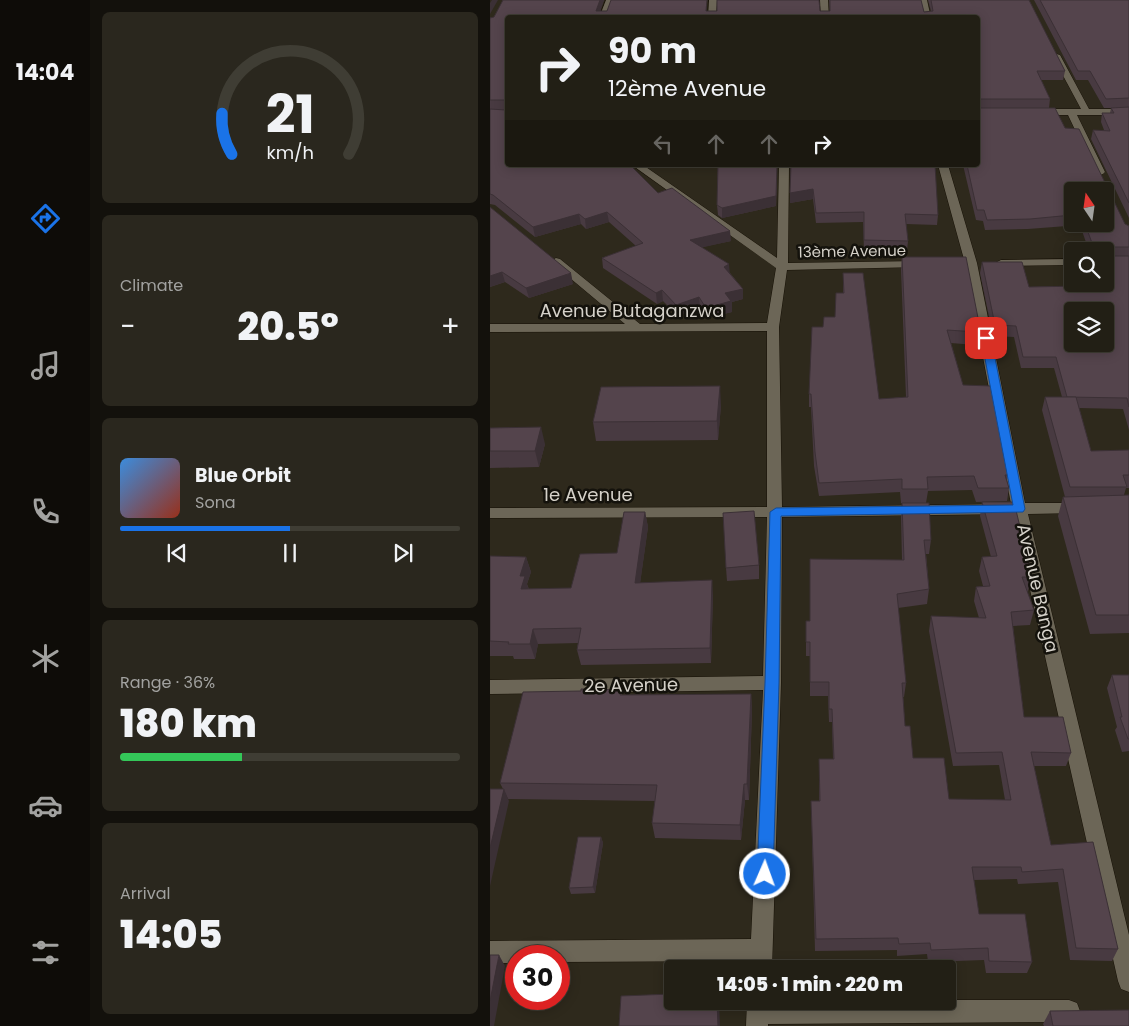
<!DOCTYPE html>
<meta charset="utf-8">
<style>
body{margin:0;font-family:Poppins,sans-serif;background:#2a271e;color:#f1f3f6;height:100vh;display:flex;flex-direction:column;font-size:19px;white-space:nowrap}
*{box-sizing:border-box;margin:0}
p{font-size:16px;color:#a2a2a0}
.icon{flex:none;width:28px;height:28px;fill:none;stroke:currentColor;stroke-width:2;stroke-linecap:round;stroke-linejoin:round}
.map{position:relative;flex:1;overflow:hidden}
.details{display:flex;flex-direction:column;gap:12px;padding:12px;background:#13110c;width:400px}
.details>*{flex:none}
.hud{position:absolute;left:15px;top:15px;width:475px;height:152px;border-radius:5px;box-shadow:0 2px 12px #0003,0 0 0 1px #3f3d34;background:#221f15;color:#f1f3f6;overflow:hidden}
.needle{width:32px;rotate:347deg}
.buttons{position:absolute;left:574px;top:182px;display:grid;gap:10px}
.buttons a{display:grid;place-items:center;width:50px;height:50px;border-radius:5px;background:#221f15;box-shadow:0 2px 12px #0003,0 0 0 1px #3f3d34;font-size:25px}
.speed{position:absolute;left:15px;top:945px;display:flex;gap:10px;font-size:25px;font-weight:700;text-align:center}
.speed>*{display:grid;place-content:center;width:65px;height:65px;border-radius:50%;background:#221f15;box-shadow:0 2px 12px #0003,0 0 0 1px #3f3d34;line-height:1}
.speed .limit{border:8px solid #d22;background:#fff;color:#111}
.pin{position:absolute;display:grid;place-items:center;width:42px;height:42px;color:#fff;margin:-21px;border-radius:10px;box-shadow:0 2px 8px #0006}
.me{position:absolute;width:55px;margin:-28px;rotate:2deg;stroke-linejoin:round;filter:drop-shadow(0 0 4px #0008)}
.turn{display:flex;align-items:center;gap:18px;height:105px;padding:0 20px;font-size:22px}
.turn .icon{width:65px;height:65px;stroke-width:2.5}
.turn b{display:block;font-size:35px;line-height:42px}
.lanes{display:flex;align-items:center;height:48px;padding:0 20px;background:#0003;justify-content:center;gap:25px;direction:ltr}
.lanes .off{opacity:.35}
.big{font-size:38px;font-weight:800;line-height:1.1}
.details .card{flex:1;display:flex;flex-direction:column;justify-content:center;gap:8px;min-width:0;padding:0 18px;border-radius:8px;background:#2a271e}
.details .dial{align-items:center;gap:0}
.dial svg{height:130px;overflow:visible;fill:none;stroke:#3f3d34;stroke-width:7;stroke-linecap:round;text-anchor:middle}
.dial text{fill:#f1f3f6;stroke:none}
.song{display:flex;align-items:center;gap:15px}
.cover{width:60px;height:60px;border-radius:8px;background:linear-gradient(135deg,hsl(210 70% 55%),hsl(10 70% 35%))}
.played{height:5px;border-radius:2px;background:linear-gradient(90deg,#1a73e8 50%,#3f3d34 50%)}
.keys{display:flex;justify-content:space-around;direction:ltr}
.heat{display:flex;justify-content:space-between;align-items:center;font-size:28px;direction:ltr}
.charge{height:8px;border-radius:4px;background:linear-gradient(90deg,#34c759 36%,#3f3d34 0)}
.trip{position:absolute;left:174px;top:960px;width:292px;height:50px;border-radius:5px;background:#221f15;box-shadow:0 2px 12px #0003,0 0 0 1px #3f3d34;font-weight:800;line-height:50px;text-align:center}
main{display:flex;flex:1;min-height:0}
.tabs{display:flex;flex-direction:column;width:90px;justify-content:space-around;align-items:center;background:#0e0c08;color:#a2a2a0}
.tabs .icon{width:35px;height:35px}
.tabs .on{color:#1a73e8}
.tabs b{font-size:22px;color:#f1f3f6}
.map>svg:first-child{display:block}
.lines{fill:none;stroke-linecap:round;stroke-linejoin:round}
.minor-casing{stroke:#171106;stroke-width:1}
.minor{fill:#6c6657;fill-rule:evenodd}
.wall{fill:#483a41;fill-rule:evenodd}
.shaded-wall{fill:#3b3035}
.building{fill:#54444c;stroke:#3b3035;fill-rule:evenodd}
.route{fill:#1a73e8;stroke:#114b97}
.labels{text-anchor:middle;dominant-baseline:central;stroke-width:5;stroke-linejoin:round;paint-order:stroke}
.far-street-label{font-size:15px;fill:#d5d1c9;stroke:#14120c}
.street-label{font-size:18px;fill:#d5d1c9;stroke:#14120c}
</style>
<main>
<nav class="tabs">
<b>14:04</b>
<svg class="icon on" aria-label="directions" viewBox="0 0 24 24"><path d="M12 3l9 9-9 9-9-9zM9 14v-3h6M13 9l2 2-2 2"/></svg>
<svg class="icon" aria-label="music" viewBox="0 0 24 24"><path d="M9 18V5l10-2v13"/><circle cx="6" cy="18" r="3"/><circle cx="16" cy="16" r="3"/></svg>
<svg class="icon" aria-label="phone" viewBox="0 0 24 24"><path d="M5 4h4l2 5-3 2q2 4 5 5l2-3 5 2v4C11 20 4 13 5 4z"/></svg>
<svg class="icon" aria-label="climate" viewBox="0 0 24 24"><path d="M12 3v18M4 7l16 10M4 17L20 7"/></svg>
<svg class="icon" aria-label="car" viewBox="0 0 24 24"><path d="M5 17H2v-5l4-1 3-4h7l3 4 3 1v5h-3M9 17h6M6 11h13"/><circle cx="7" cy="17" r="2"/><circle cx="17" cy="17" r="2"/></svg>
<svg class="icon" aria-label="filters" viewBox="0 0 24 24"><path d="M4 7h16M4 17h16"/><circle cx="9" cy="7" r="2"/><circle cx="15" cy="17" r="2"/></svg>
</nav>
<section class="details">
<div class="card dial"><svg viewBox="0 0 100 80">
<path d="M14 69A42 42 0 1 1 86 69"/>
<path d="M14 69A42 42 0 0 1 8 44" stroke="#1a73e8"/>
<text x="50" y="56" font-size="32" font-weight="700">21</text>
<text x="50" y="72" font-size="11">km/h</text>
</svg></div>
<div class="card"><p>Climate</p>
<div class="heat"><a>−</a><b class="big">20.5°</b><a>+</a></div>
</div>
<div class="card">
<div class="song"><i class="cover"></i><div><b>Blue Orbit</b><p>Sona</p></div></div>
<div class="played"></div>
<div class="keys"><svg class="icon" aria-label="previous" viewBox="0 0 24 24"><path d="M18 5L8 12l10 7zM5 5v14"/></svg><svg class="icon" aria-label="pause" viewBox="0 0 24 24"><path d="M8 5v14M16 5v14"/></svg><svg class="icon" aria-label="next" viewBox="0 0 24 24"><path d="M6 5l10 7-10 7zM19 5v14"/></svg></div>
</div>
<div class="card"><p>Range · 36%</p><b class="big">180 km</b><div class="charge"></div></div>
<div class="card"><p>Arrival</p><b class="big">14:05</b></div>
</section>
<div class="map">
<svg width="639" height="1026" viewBox="0 0 639 1026">
<rect width="100%" height="100%" fill="#2e291c"/>
<g class="lines">
<defs>
<g id="minor">
<polygon points="116,0 124,0 117,18 109,18"/>
<polygon points="219,0 227,0 226,18 218,18"/>
<polygon points="330,0 338,0 339,18 331,18"/>
<polygon points="429,0 437,0 441,18 433,18"/>
<polygon points="563,53 570,55 599,109 639,109 639,115 587,115 615,172 613,174 610,175 605,172 578,115 546,115 542,112 546,109 591,109 562,55"/>
<polygon points="142,165 153,165 287,258 289,165 299,165 298,263 431,261 437,264 431,267 297,270 289,327 292,507 521,504 475,263 448,165 458,165 487,263 535,503 590,503 595,504 597,508 595,512 590,513 538,514 639,935 639,992 631,989 628,981 523,514 292,517 291,683 282,969 260,969 260,961 69,962 69,956 26,956 26,963 0,963 0,941 261,939 273,690 0,694 0,680 273,676 277,517 0,518 0,508 277,507 277,331 0,332 0,324 135,324 62,263 60,261 66,258 70,259 150,324 277,323 286,268"/>
<polygon points="582,259 582,265 511,266 505,263 511,260"/>
<polygon points="458,1000 579,1000 587,1003 590,1011 587,1019 579,1022 278,1024 278,1026 256,1026 257,1001"/>
</g>
</defs>
<use href="#minor" class="minor-casing"/>
<use href="#minor" class="minor"/>
</g>
<g class="wall">
<path d="M13 0H114L110 11H340L339 0H431L434 12 441 11 438 0H539L575 71 573 80H551L560 99 559 108 575 128 635 224 639 226V430L633 409 589 408 601 451 639 450V488H636L634 495H639V633L600 634 568 516 573 497H575L552 410 555 397H572L564 368H531L524 337 503 336 490 273 492 262 539 287 586 286V284H615V251H599L590 225 538 229 495 230 493 221 486 220 473 165H488V18L18 165 168 193 241 241 212 247 240 273 253 289V299L242 302V312L217 318 210 308 188 316 173 301 167 304 113 268 112 258 146 246 119 222 96 229 91 224 45 237 5 205 0 204V109H16H0V18L4 17ZM582 191 615 224H582Z"/>
<polygon points="544,0 639,0 639,218 601,139 603,130 614,130 611,122 612,113 620,113 621,108 614,108 598,80 586,80"/>
<polygon points="228,165 287,165 286,206 232,218 228,215 227,205"/>
<polygon points="301,165 448,215 447,225 416,224 418,241 417,251 374,250 373,222 326,223 323,199 300,203"/>
<polygon points="0,207 83,284 39,298 15,282 0,287"/>
<polygon points="412,257 489,323 485,345 461,343 473,385 518,475 517,480 519,488 517,501 486,502 482,490 438,491 436,503 441,540 439,554 436,554 439,589 437,604 408,608 416,683 414,697 413,697 415,726 423,758 459,799 515,800 509,765 463,766 439,631 441,616 489,618 484,601 486,587 493,586 489,571 492,557 501,557 490,516 492,502 542,577 538,591 537,591 544,610 540,625 523,626 534,717 581,753 576,766 544,766 561,845 628,949 622,961 580,960 568,882 528,884 527,879 484,880 489,914 542,962 537,973 496,973 494,960 438,962 437,954 407,956 407,950 325,951 321,801 329,801 329,759 343,759 342,722 339,722 338,696 320,696 320,656 316,656 316,642 320,621 412,560 411,517 412,503 411,503 410,492 329,496 324,466 321,407 319,407 319,394 333,327 345,317 353,293 353,273 389,399 416,397 411,270"/>
<polygon points="231,405 228,440 106,441 103,422"/>
<polygon points="0,428 55,444 49,467 0,468"/>
<polygon points="155,512 158,527 150,583 223,595 221,663 91,665 87,650 88,643 48,644 45,659 24,659 23,656 0,656 0,556 36,557 41,572 37,584 39,589 81,588 127,553"/>
<polygon points="269,565 269,579 237,581 236,568"/>
<polygon points="622,675 639,675 639,751 632,752 625,730 627,727 617,688"/>
<polygon points="131,690 132,695 261,694 262,710 259,800 255,800 251,840 165,838 162,823 165,801 18,799 19,801 10,783 91,691"/>
<polygon points="111,837 113,843 105,893 81,894 79,888"/>
<polygon points="560,1011 639,1026 554,1026 553,1024"/>
</g>
<g class="shaded-wall">
<polygon points="2,0 8,0 0,14 0,3"/>
<polygon points="110,0 114,0 108,18 106,11"/>
<polygon points="287,165 286,206 232,218 232,208"/>
<polygon points="323,189 323,199 300,203 300,193"/>
<polygon points="117,212 119,222 96,229 95,219"/>
<polygon points="89,214 91,224 45,237 43,227"/>
<polygon points="240,231 241,241 201,250 200,240"/>
<polygon points="239,264 240,275 234,267"/>
<polygon points="12,272 15,282 0,287 0,276"/>
<polygon points="81,273 83,284 39,298 36,288"/>
<polygon points="253,289 253,299 242,302 242,312 217,318 216,308 235,293"/>
<polygon points="172,290 173,301 167,304 166,293"/>
<polygon points="209,297 210,308 188,316 186,305"/>
<polygon points="230,386 231,405 228,440 227,421"/>
<polygon points="51,427 55,444 49,467 45,451"/>
<polygon points="155,512 158,527 148,598 145,583"/>
<polygon points="36,557 41,572 37,584 39,591 31,589 30,576"/>
<polygon points="222,580 223,595 221,663 220,648"/>
<polygon points="43,629 48,644 45,659 40,644"/>
<polygon points="261,694 262,710 259,800 257,784"/>
<polygon points="254,784 255,800 251,840 250,825"/>
<polygon points="14,789 19,801 0,886 0,848"/>
<polygon points="111,837 113,843 105,893 103,887"/>
<polygon points="9,955 15,966 4,1026 0,1026 0,1001"/>
<polygon points="227,1001 229,1001 230,1026 228,1026"/>
</g>
<g class="building">
<polygon points="13,0 110,0 106,11 117,11 121,0 217,0 216,11 227,11 227,0 329,0 330,11 340,11 340,0 431,0 434,12 443,11 441,0 539,0 575,71 547,71 560,99 489,99 488,101 488,18 18,18 18,101 16,100 0,100 0,18 4,17"/>
<polygon points="550,0 639,0 639,98 616,99 600,71 588,71"/>
<polygon points="18,103 18,165 140,165 168,193 182,188 240,231 200,240 239,264 234,267 253,289 235,293 241,301 216,308 209,297 186,305 172,290 166,293 112,258 153,243 117,212 95,219 89,214 43,227 3,195 0,194 0,109 16,110"/>
<path d="M488 104V108H565L575 128 589 129 635 224 639 226V247H617L616 249V256H639V407L637 398 577 397 566 357H533L526 326 505 325 492 262H532L539 287 591 286V284H615V251H605L595 224H615V191H582V215L540 219 497 220 494 210H487L477 165H488ZM582 311H615V344H582Z"/>
<polygon points="639,107 639,203 603,130 620,131 612,113 624,113 621,108"/>
<polygon points="228,165 287,165 286,196 232,208 227,205"/>
<polygon points="301,165 445,165 448,215 415,214 418,241 374,240 374,212 326,213 323,189 300,193"/>
<polygon points="0,207 81,273 36,288 12,272 0,276"/>
<polygon points="412,257 476,257 489,323 487,322 487,332 457,330 473,385 501,386 518,475 515,475 519,488 488,488 484,476 437,477 438,489 412,489 412,479 329,483 325,452 321,394 319,394 322,327 333,327 334,317 345,317 346,293 354,293 353,273 373,273 389,399 418,397"/>
<polygon points="230,386 227,421 103,422 111,387"/>
<polygon points="555,397 586,397 601,451 639,450 639,475 633,475 637,487 580,487"/>
<polygon points="51,427 45,451 0,451 0,428"/>
<polygon points="639,495 639,615 606,615 573,497"/>
<polygon points="492,502 524,502 542,577 532,577 544,610 521,612 534,717 573,717 581,753 541,752 561,845 603,842 628,949 586,948 573,869 532,872 531,867 482,867 489,914 535,914 542,962 499,961 498,948 441,950 440,943 409,944 408,938 326,939 321,801 330,801 329,759 344,759 342,709 339,709 339,682 320,682 320,642 316,642 316,621 320,621 320,559 414,560 412,503 439,503 441,540 434,540 439,589 407,594 416,683 412,683 415,726 420,726 423,758 454,758 459,799 521,800 512,752 466,753 441,616 496,618 486,587 500,586 492,557 507,556"/>
<polygon points="264,511 269,565 236,568 233,513"/>
<polygon points="134,512 155,512 145,583 222,580 220,648 87,650 91,628 43,629 40,644 18,644 19,642 0,641 0,556 36,557 30,576 35,576 31,589 81,588 90,554 127,553"/>
<polygon points="622,675 639,675 639,739 638,739 630,717 632,717"/>
<polygon points="91,689 131,690 130,695 261,694 257,784 254,784 250,825 162,823 167,785 10,783 33,692 91,691"/>
<polygon points="0,789 14,789 0,848"/>
<polygon points="88,837 111,837 103,887 79,888"/>
<polygon points="0,955 9,955 0,1001"/>
<polygon points="227,965 227,969 191,969 191,968"/>
<polygon points="182,994 182,1001 227,1001 228,1026 129,1026 131,996"/>
<polygon points="639,1010 639,1026 563,1026 560,1011"/>
</g>
<polygon class="route" points="493,336 496,336 501,338 535,509 533,512 291,516 289,683 283,874 280,879 275,881 269,879 267,874 275,683 280,512 286,508 523,505 491,338"/>
<g class="labels">
<g class="far-street-label">
<text transform="translate(362 251) rotate(-1)">13ème Avenue</text>
</g>
<g class="street-label">
<text x="142" y="310">Avenue Butaganzwa</text>
<text x="98" y="494">1e Avenue</text>
<text transform="translate(548 588) rotate(77)">Avenue Banga</text>
<text transform="translate(141 685) rotate(-1)">2e Avenue</text>
</g>
</g>
</svg>
<div class="buttons">
<a><svg class="needle" viewBox="-14 -14 28 28"><path d="M0-13l5 13h-10z" fill="#e53935"/><path d="M0 13l5-13h-10z" fill="#a2a2a0"/></svg></a>
<a><svg class="icon" aria-label="search" viewBox="0 0 24 24"><circle cx="10" cy="10" r="6"/><path d="M15 15l6 6"/></svg></a>
<a><svg class="icon" aria-label="layers" viewBox="0 0 24 24"><path d="M12 4l9 5-9 5-9-5zM3 14l9 5 9-5"/></svg></a>
</div>
<div class="speed"><div class="limit">30</div></div>
<div class="pin" style="left:496px;top:338px;background:#d93025"><svg class="icon" aria-label="arrive" viewBox="0 0 24 24"><path d="M6 21V4h12l-3 4 3 4H6"/></svg></div>
<svg class="me" style="left:275px;top:874px" viewBox="-20 -20 40 40"><circle r="17" fill="#1a73e8" stroke="#fff" stroke-width="3"/><path d="M0-11L8 9 0 5-8 9z" fill="#fff"/></svg>
<div class="trip">14:05 · 1 min · 220 m</div>
<div class="hud">
<div class="turn"><svg class="icon" aria-label="right" viewBox="0 0 24 24"><path d="M7 20v-9h11M14 6l5 5-5 5"/></svg><div><b>90 m</b>12ème Avenue</div></div>
<div class="lanes"><svg class="icon off" aria-label="left" viewBox="0 0 24 24"><path d="M17 20v-9H6M10 6l-5 5 5 5"/></svg><svg class="icon off" aria-label="ahead" viewBox="0 0 24 24"><path d="M12 20V5M6 11l6-6 6 6"/></svg><svg class="icon off" aria-label="ahead" viewBox="0 0 24 24"><path d="M12 20V5M6 11l6-6 6 6"/></svg><svg class="icon" aria-label="right" viewBox="0 0 24 24"><path d="M7 20v-9h11M14 6l5 5-5 5"/></svg></div>
</div>
</div>
</main>
